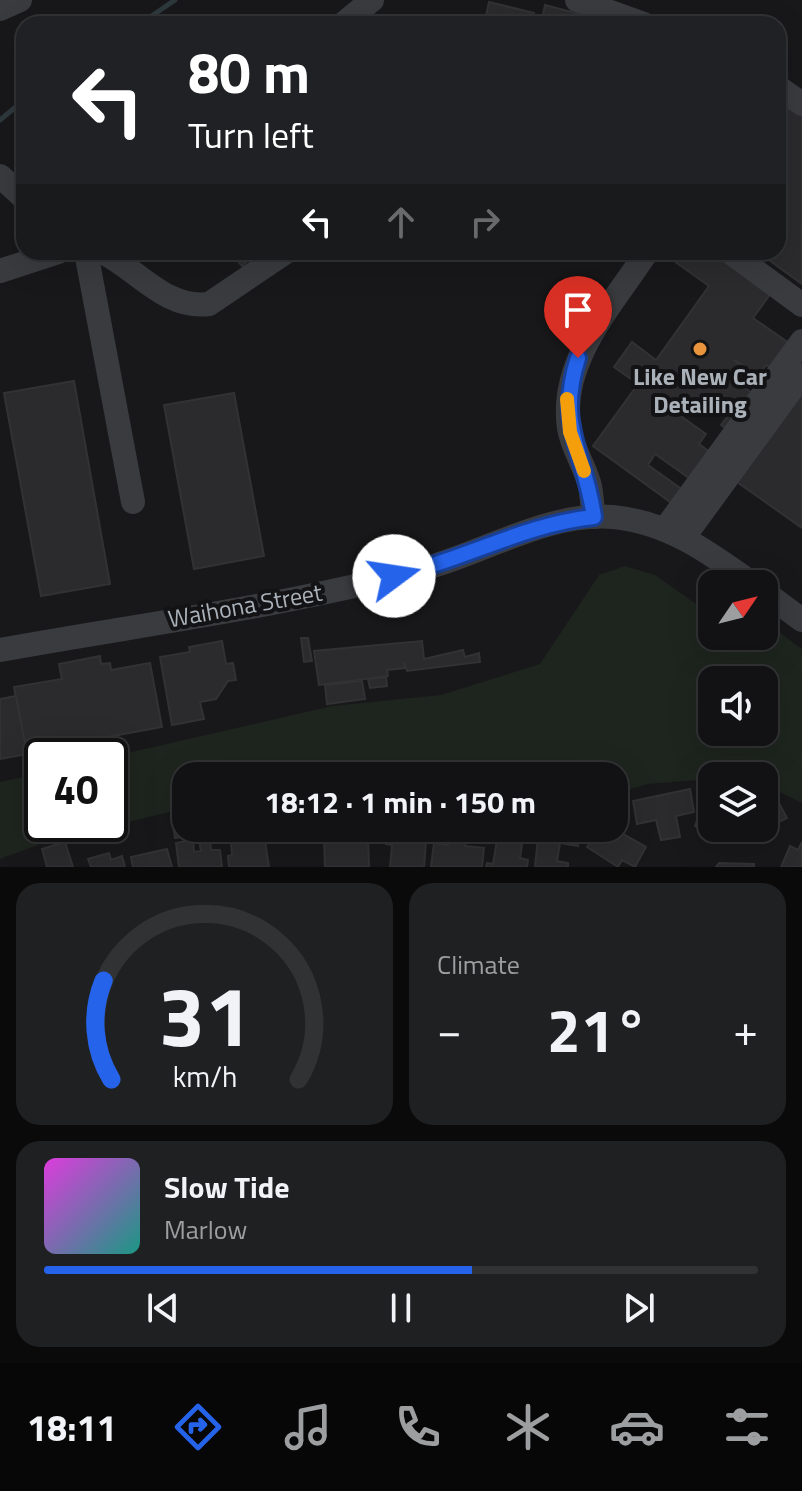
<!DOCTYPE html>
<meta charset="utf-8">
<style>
body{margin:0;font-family:"Titillium Web",sans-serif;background:#1f2022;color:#f1f3f6;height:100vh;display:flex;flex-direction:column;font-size:30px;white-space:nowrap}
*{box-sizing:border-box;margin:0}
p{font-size:26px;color:#9c9ea0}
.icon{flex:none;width:44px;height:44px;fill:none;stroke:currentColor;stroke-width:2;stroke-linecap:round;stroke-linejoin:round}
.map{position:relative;height:867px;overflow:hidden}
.sheet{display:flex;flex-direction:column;gap:16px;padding:16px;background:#0a0a0b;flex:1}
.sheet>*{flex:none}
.top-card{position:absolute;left:16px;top:16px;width:770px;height:244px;border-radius:24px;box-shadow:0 8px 32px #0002,0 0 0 2px #313234;background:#202124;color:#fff;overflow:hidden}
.needle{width:52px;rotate:55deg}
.tools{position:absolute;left:698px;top:570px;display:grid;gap:16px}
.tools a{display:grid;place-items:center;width:80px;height:80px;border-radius:16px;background:#121214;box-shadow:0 8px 32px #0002,0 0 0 2px #313234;font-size:40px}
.speed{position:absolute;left:24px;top:738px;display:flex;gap:16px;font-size:40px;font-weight:700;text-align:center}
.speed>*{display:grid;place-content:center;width:104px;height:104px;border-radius:50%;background:#121214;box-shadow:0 8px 32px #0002,0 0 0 2px #313234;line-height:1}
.speed .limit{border:4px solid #111;border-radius:12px;background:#fff;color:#111}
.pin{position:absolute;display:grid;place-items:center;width:68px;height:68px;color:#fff;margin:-82px -34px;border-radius:50% 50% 50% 0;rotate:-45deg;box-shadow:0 0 8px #0007}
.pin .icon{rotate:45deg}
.me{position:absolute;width:88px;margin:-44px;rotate:76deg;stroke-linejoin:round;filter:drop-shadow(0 0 6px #0008)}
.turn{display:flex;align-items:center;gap:28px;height:168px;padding:0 40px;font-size:36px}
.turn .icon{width:104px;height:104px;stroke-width:2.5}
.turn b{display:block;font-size:56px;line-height:68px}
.lanes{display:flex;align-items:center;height:76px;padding:0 40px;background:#0003;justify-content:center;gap:40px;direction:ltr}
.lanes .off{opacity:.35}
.big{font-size:60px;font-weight:700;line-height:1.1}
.sheet .card{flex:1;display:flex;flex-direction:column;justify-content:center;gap:12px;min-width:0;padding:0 28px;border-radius:24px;background:#1f2022}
.sheet .dial{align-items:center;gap:0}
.dial svg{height:208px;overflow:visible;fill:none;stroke:#313234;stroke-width:7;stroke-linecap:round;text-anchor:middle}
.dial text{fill:#f1f3f6;stroke:none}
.song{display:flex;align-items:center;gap:24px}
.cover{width:96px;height:96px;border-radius:12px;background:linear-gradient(135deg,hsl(300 70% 55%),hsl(170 70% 35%))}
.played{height:8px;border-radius:4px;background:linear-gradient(90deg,#2563eb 60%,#313234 60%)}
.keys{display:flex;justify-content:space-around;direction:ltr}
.heat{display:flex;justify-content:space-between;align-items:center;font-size:44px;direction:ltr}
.sheet .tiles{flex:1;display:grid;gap:16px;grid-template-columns:1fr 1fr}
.card:last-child{grid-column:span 2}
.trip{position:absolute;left:172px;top:762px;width:456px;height:80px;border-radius:24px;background:#121214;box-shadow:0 8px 32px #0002,0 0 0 2px #313234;font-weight:700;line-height:80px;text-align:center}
.tab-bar{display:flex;height:128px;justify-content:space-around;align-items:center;background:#070708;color:#9c9ea0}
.tab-bar .icon{width:56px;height:56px}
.tab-bar .active{color:#2563eb}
.tab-bar b{font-size:36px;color:#f1f3f6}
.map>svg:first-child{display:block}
.green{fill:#1e241e;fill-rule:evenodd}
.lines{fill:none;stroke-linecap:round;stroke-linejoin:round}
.stream{stroke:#2e393d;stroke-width:5}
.building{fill:#2b2b2d;stroke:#323235;stroke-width:2}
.minor{stroke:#393b3e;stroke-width:24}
.route-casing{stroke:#184099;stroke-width:20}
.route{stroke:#2563eb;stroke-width:14}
.slow{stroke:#f59e0b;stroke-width:14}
.poi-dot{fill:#eb943e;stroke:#131315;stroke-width:3}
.labels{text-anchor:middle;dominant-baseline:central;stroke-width:8;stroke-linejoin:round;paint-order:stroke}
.poi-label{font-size:24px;font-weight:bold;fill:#aab1b9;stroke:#131315}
.street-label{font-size:24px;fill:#aab1b9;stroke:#131315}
</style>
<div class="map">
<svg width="802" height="867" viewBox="0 0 802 867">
<rect width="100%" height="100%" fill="#18181a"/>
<path class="green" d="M625 566 655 575 712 615V636H764V621L802 649V803L764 784V776H712V779L648 784 614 794V776H186V808L46 842 0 859V782L42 773V824H110V757L332 706 441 695 540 664 599 575ZM712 680H764V732H712Z"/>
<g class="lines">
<g class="stream">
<polyline points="140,24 175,0"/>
<polyline points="0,120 24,100"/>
</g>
</g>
<g class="building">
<polygon points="489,2 534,13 532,24 485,21"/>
<polygon points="545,5 579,14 578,17 595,20 594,24 541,24"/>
<polygon points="778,96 802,113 802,284 758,252 778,252"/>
<polygon points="230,252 258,252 242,266"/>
<polygon points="675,252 715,252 771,293 753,318 789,343 771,368 766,365 758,377 747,367 734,360 739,364 730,376 753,394 727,429 721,425 730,413 717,404 709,415 692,404 682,417 706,434 699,444 711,453 692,480 655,454 648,465 683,490 673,504 593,446 638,384 614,367 632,342 656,360 709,286 670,258"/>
<polygon points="74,381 110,584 41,596 4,393"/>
<polygon points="802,392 802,528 737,482"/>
<polygon points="234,393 264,556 194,569 164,405"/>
<polygon points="301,638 308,638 312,661 304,662"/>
<polygon points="222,641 226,664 233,663 236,680 228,681 216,699 200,702 204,719 172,725 160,657 190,652 189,647"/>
<polygon points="422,641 424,659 463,650 465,657 479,653 480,662 407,671 404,662 405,668 387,670 388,676 319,685 314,651"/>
<polygon points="100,656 101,664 110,663 111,670 150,663 162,727 26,752 14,687 62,679 59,664"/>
<polygon points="386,677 387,686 370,688 368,679"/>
<polygon points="362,681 365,699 327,704 325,685"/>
<polygon points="16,696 27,754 0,759 0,699"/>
<polygon points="711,783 712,828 716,828 713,834 695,826"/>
<polygon points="690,789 694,812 676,816 680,837 661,840 656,820 637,824 633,801"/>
<polygon points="773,792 787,818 734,842 727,828 764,828 764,795"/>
<polygon points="182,819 186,819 186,828 192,828 193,835 175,838 173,824 183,822"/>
<polygon points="198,828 218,828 218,830 198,833"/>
<polygon points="230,828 263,828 269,867 229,867 228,856 232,855"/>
<polygon points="388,828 406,828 405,840 426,842 424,867 390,867 392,845 386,844"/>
<polygon points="539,828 581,828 578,846 560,843 557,861 568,863 568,867 535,867"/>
<polygon points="600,828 613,836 616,830 646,847 635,867 622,860 618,867 587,847"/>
<polygon points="450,831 466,833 465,846 484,848 482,867 431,867 434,843 448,845"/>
<polygon points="368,837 369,867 325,867 324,838"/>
<polygon points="210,838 211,850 220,850 222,867 179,867 176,843 193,840 194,852 201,851 199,839"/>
<polygon points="497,840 522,844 520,858 528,860 527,867 486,867 487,863 493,864"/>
<polygon points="65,842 73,867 47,867 42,849"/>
<polygon points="802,842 802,867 781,867 790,846 798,850"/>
<polygon points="167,849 172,867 133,867 131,857"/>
<polygon points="109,853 111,860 122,856 125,867 91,867 88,859"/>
<polygon points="719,863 754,864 754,867 716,867"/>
</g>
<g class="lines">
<g class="minor">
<polyline points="577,0 644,24"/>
<polyline points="0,9 20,0"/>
<polyline points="343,24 372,0"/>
<polyline points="778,87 802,104"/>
<polyline points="0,176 22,196"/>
<polyline points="86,252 133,502"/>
<path d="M102 252C137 269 166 310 209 304L286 252"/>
<polyline points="730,252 802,305"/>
<polyline points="0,271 58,252"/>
<path d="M594 517C592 507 592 496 590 486 585 466 572 448 569 428 559 361 612 305 647 252"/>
<polyline points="665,529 802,341"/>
<polyline points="684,537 802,375"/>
<polyline points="764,592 802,620"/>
<path d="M0 650C138 625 280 607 416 571 482 555 544 512 613 517 668 522 710 553 753 584"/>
</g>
</g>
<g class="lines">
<defs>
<path id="route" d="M394 576C462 561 524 524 594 517 585 453 556 426 578 358"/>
</defs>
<use href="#route" class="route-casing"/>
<use href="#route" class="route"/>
<polyline class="slow" points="567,399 570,432 584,471"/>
</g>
<circle class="poi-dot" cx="700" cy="349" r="8"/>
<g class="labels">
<g class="poi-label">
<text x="700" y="376">Like New Car<tspan x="700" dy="28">Detailing</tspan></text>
</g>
<g class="street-label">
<text transform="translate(245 605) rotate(-10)">Waihona Street</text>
</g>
</g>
</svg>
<div class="tools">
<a><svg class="needle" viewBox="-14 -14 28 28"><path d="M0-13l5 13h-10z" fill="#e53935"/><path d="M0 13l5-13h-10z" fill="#9c9ea0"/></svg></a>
<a><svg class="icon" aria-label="sound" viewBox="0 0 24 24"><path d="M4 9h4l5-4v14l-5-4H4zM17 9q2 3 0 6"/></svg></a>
<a><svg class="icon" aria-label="layers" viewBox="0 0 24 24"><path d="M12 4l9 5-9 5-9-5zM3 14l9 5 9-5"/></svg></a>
</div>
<div class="speed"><div class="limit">40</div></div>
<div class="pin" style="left:578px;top:358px;background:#d93025"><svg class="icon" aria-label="arrive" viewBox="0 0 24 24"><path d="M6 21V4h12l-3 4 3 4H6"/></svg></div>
<svg class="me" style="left:394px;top:576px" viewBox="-20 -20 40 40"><circle r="19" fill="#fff"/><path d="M0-13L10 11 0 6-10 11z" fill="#2563eb"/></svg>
<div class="trip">18:12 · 1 min · 150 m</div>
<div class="top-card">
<div class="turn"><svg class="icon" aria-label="left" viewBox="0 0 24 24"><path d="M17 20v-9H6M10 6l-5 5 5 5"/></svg><div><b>80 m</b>Turn left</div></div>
<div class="lanes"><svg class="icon" aria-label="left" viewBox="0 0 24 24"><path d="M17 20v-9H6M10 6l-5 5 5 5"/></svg><svg class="icon off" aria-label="ahead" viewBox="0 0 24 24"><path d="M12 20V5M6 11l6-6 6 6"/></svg><svg class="icon off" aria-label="right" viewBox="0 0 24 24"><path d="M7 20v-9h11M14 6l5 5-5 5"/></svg></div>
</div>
</div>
<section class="sheet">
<div class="tiles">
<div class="card dial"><svg viewBox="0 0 100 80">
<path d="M14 69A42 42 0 1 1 86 69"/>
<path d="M14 69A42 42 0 0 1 11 31" stroke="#2563eb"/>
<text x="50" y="56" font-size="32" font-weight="700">31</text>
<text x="50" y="72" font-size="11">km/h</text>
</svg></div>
<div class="card"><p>Climate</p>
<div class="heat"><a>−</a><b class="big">21°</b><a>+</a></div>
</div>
<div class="card">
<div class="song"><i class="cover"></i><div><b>Slow Tide</b><p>Marlow</p></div></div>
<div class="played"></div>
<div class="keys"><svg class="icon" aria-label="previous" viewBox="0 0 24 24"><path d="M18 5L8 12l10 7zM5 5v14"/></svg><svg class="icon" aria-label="pause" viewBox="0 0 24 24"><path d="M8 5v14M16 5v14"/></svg><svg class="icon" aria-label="next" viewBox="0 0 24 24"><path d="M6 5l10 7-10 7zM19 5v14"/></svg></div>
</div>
</div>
</section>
<nav class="tab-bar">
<b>18:11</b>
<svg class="icon active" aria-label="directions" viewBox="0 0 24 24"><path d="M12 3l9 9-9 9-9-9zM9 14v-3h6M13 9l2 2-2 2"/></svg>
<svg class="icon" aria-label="music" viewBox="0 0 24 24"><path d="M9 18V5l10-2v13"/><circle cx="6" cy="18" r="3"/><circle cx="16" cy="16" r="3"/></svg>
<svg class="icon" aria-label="phone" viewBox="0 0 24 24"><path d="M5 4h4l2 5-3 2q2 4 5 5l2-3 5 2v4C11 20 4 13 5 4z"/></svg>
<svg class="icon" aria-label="climate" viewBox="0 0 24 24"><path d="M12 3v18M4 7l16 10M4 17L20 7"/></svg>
<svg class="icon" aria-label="car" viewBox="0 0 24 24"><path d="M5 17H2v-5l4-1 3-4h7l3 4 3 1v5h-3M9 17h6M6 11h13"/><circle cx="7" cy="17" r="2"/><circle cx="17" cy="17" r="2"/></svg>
<svg class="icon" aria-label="filters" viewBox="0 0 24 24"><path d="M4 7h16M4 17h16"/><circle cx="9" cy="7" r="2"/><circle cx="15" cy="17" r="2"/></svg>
</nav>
